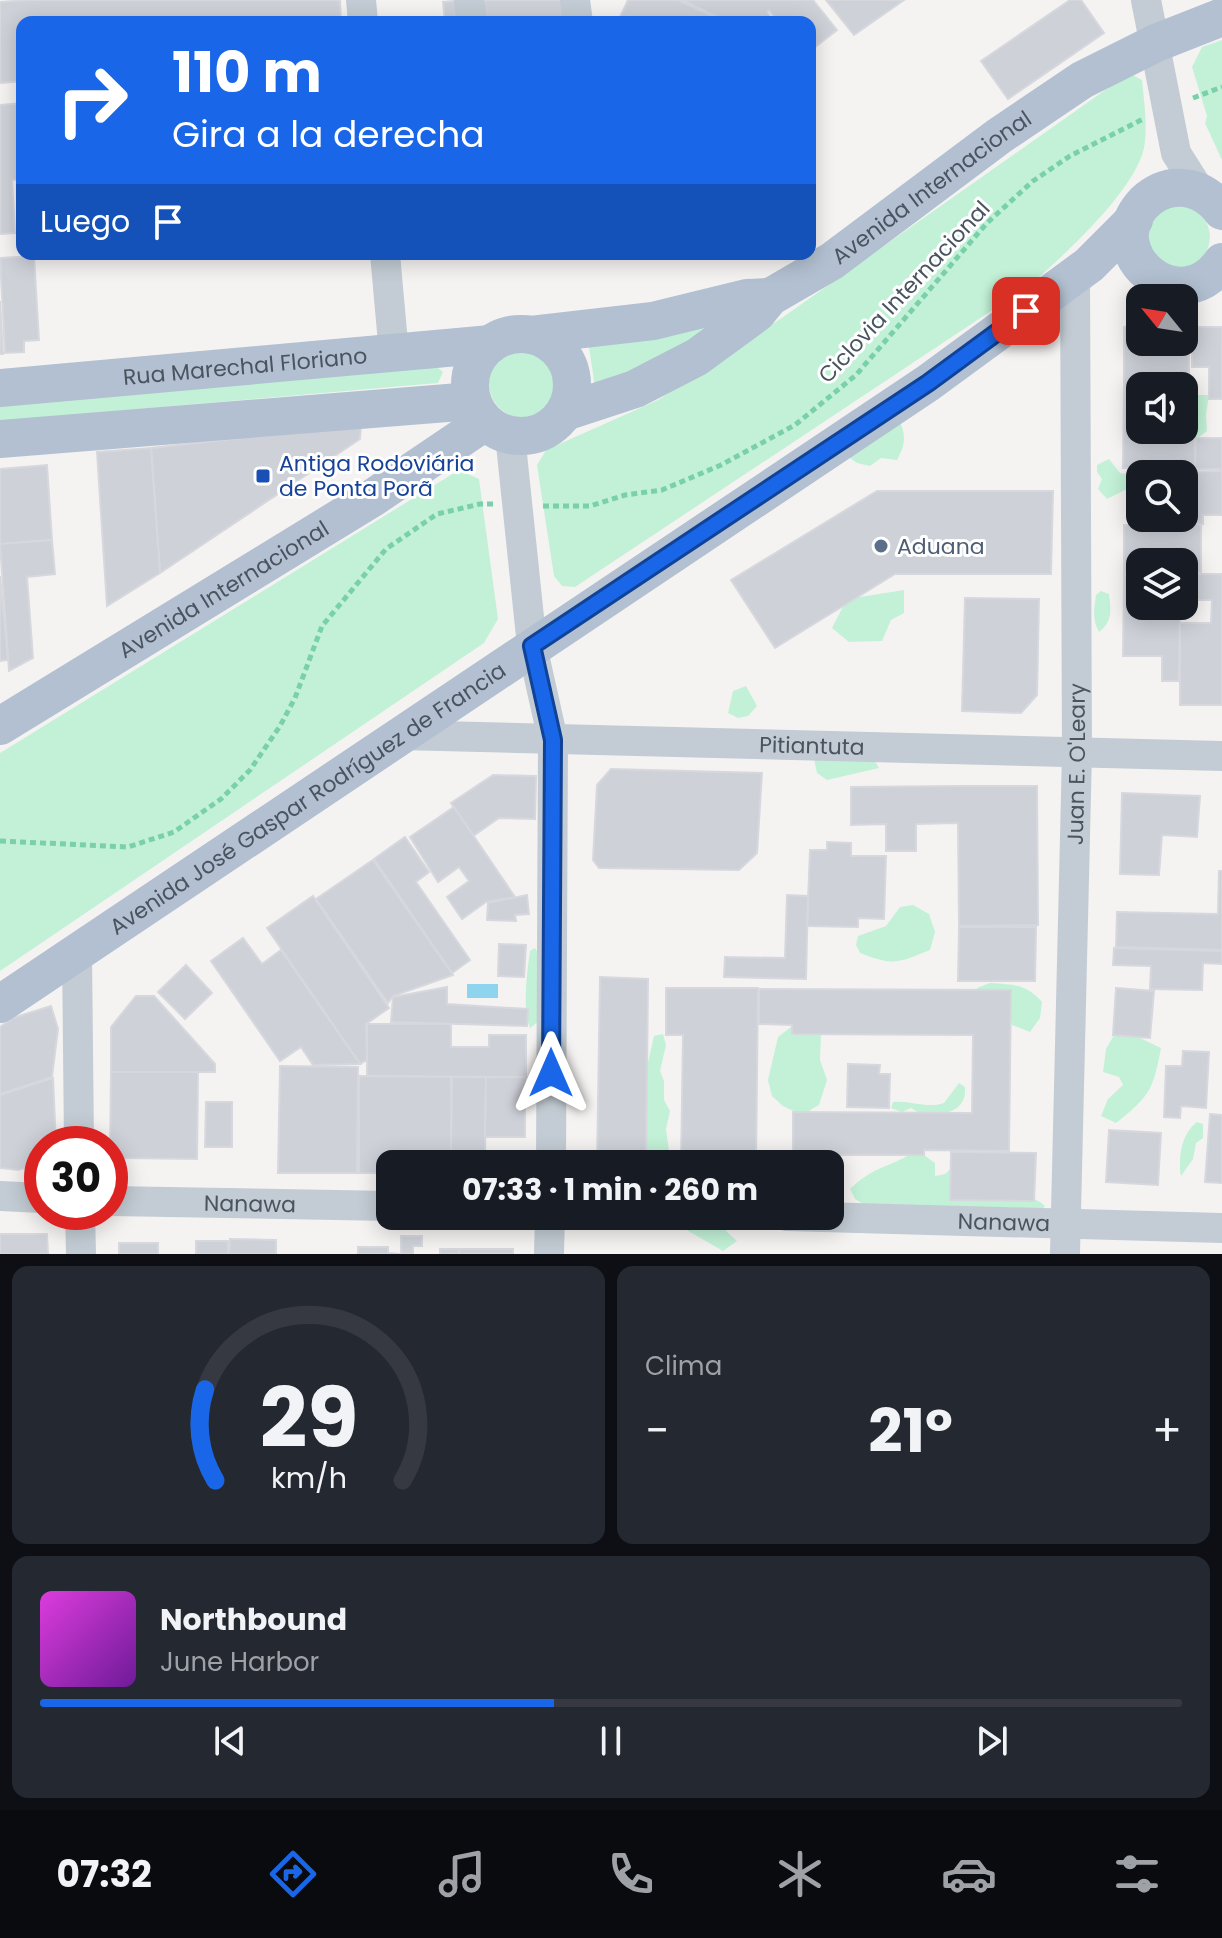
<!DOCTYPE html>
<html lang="es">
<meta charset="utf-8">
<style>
body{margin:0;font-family:Poppins,sans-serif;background:#242831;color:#f1f3f6;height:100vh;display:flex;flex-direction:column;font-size:30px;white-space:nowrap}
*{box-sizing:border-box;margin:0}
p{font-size:26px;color:#9ea1a6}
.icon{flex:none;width:44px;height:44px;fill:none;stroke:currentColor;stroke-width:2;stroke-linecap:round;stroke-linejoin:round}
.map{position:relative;height:1254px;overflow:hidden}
.panel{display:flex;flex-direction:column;gap:12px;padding:12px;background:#0d0f14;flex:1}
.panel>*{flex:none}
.guide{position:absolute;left:16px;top:16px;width:800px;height:244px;border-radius:16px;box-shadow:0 4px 20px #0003;background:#1967e8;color:#fff;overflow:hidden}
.needle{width:52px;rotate:300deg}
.controls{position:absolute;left:1126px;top:284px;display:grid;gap:16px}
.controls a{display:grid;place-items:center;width:72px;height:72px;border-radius:16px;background:#171b24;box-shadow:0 4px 20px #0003;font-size:40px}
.speed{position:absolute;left:24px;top:1126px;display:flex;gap:16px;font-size:40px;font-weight:700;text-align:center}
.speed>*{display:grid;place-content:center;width:104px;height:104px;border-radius:50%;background:#171b24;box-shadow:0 4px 20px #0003;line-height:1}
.speed .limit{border:12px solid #d22;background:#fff;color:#111}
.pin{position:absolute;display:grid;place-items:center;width:68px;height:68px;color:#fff;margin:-34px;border-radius:16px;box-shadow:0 4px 12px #0006}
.me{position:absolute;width:88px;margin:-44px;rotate:0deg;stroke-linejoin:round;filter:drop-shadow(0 0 6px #0008)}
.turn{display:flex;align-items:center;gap:28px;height:168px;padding:0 24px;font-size:36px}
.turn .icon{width:104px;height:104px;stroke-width:2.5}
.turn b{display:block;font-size:56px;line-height:68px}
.then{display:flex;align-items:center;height:76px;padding:0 24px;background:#0003;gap:16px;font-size:30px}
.big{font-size:60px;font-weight:700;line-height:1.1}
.panel .card{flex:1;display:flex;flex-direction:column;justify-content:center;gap:12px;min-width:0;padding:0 28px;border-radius:16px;background:#242831}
.panel .dial{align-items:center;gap:0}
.dial svg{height:208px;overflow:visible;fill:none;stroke:#363941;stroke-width:7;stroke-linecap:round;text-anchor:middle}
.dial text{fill:#f1f3f6;stroke:none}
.song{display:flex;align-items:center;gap:24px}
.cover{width:96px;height:96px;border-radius:12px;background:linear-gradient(135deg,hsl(300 70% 55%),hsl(280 70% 35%))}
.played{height:8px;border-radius:4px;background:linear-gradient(90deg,#1967e8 45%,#363941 45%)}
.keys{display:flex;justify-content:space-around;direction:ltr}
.heat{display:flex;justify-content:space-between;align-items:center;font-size:44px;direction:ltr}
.panel .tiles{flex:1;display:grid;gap:12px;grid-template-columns:1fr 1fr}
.card:last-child{grid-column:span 2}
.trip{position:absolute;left:376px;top:1150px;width:468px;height:80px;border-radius:16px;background:#171b24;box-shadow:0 4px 20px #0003;font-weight:700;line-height:80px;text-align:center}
.tab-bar{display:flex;height:128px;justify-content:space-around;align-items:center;background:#090b0e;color:#9ea1a6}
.tab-bar .icon{width:56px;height:56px}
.tab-bar .active{color:#1967e8}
.tab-bar b{font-size:36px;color:#f1f3f6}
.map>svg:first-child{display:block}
.green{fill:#c2f1d7}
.water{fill:#8fd4ee}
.building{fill:#ced1d8;stroke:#d6d8de;stroke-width:2}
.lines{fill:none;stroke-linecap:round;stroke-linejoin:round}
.path{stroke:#79d0aa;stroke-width:5;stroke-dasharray:6 4;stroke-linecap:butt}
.minor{stroke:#c3ccd4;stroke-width:30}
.major{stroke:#b2c0d1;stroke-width:38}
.route-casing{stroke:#104397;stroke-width:20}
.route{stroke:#1967e8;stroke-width:14}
.transit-dot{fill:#1a4fb4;stroke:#fff;stroke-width:3}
.service-dot{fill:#5c6f8a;stroke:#fff;stroke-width:3}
.labels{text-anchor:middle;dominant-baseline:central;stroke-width:6;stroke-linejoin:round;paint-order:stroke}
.street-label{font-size:22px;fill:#4a5460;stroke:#fff}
.transit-label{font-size:22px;fill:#164399;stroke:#fff;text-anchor:start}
.service-label{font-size:22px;fill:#4e5e75;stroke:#fff;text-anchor:start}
</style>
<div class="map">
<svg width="1222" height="1254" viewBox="0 0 1222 1254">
<rect width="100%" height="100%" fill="#f5f3f2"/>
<g class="green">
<polygon points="1222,40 1222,160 1205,123 1207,116 1192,67 1202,47"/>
<path d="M1133 75 1142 80C1144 100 1147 121 1145 142 1141 186 1063 256 1030 285L575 587 562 586 554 576 537 465 546 450 658 400 786 315 1118 81Z"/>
<circle cx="1179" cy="237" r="31"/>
<polygon points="723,317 669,356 595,387 589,347"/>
<circle cx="524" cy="383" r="35"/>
<polygon points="436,366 443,372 438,383 0,421 0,404"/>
<polygon points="1196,395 1209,395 1206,415 1207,431 1199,437 1189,437 1191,406"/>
<path d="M899 419C906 436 906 444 897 460L881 458 870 466 857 463 847 456Z"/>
<polygon points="1109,459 1120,473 1140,476 1140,492 1125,490 1107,499 1098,489 1102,479 1097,472 1097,465"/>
<polygon points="459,470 479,479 498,619 484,643 0,971 0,753"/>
<polygon points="904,590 904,613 891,620 882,641 849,642 832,628 847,599"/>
<path d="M1101 591 1109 594C1111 609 1113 622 1099 632 1092 619 1094 609 1096 595Z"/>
<polygon points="746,686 757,706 748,716 738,718 728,713 733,691"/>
<polygon points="867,748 879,768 827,780 817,773 814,759"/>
<path d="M913 905 929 914 935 932 930 950C898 963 893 966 860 953L856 945 858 936 886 926 900 907Z"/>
<path d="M535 948 538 953 539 1021 530 1028C522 1010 527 972 530 951Z"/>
<path d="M990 983C1013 985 1025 983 1042 1002L1040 1018 1030 1032 1012 1025 1009 1007 976 997 977 988Z"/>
<polygon points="796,1023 821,1034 820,1060 827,1080 819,1105 802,1115 783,1106 772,1096 768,1080 778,1037"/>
<path d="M1117 1030 1134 1035 1161 1048C1153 1090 1150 1096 1116 1123L1101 1116 1108 1099 1123 1085 1119 1077 1103 1072 1106 1049Z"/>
<polygon points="663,1034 666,1045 660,1071 664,1081 664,1100 670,1111 666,1129 669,1151 718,1164 641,1164 639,1110 647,1096 644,1080 654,1036"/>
<path d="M959 1083 965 1087C967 1111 946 1114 926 1117L911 1108 902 1112 891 1108 893 1102C911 1100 926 1109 944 1103Z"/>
<path d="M1197 1122 1203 1124V1138L1196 1143 1193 1159 1181 1176C1178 1158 1181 1134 1197 1122Z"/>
<path d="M909 1155H924L935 1163V1176L945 1174 954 1166C971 1173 1037 1196 1045 1206L1036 1218 870 1208 855 1199 850 1189C873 1167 884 1169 909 1155Z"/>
<polygon points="668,1216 724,1216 720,1218 727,1232 737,1241 723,1251 678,1225"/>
</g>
<rect class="water" x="467" y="984" width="31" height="14"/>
<g class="building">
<polygon points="29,0 340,0 341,22 22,22 22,81 0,83 0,2"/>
<polygon points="465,0 466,22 445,22 443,2"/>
<polygon points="477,0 563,0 567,22 479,22"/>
<polygon points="628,0 679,0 724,22 625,22 619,19"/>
<polygon points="682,0 813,0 837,30 810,51 810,22 778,22 769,10 767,12 774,22 728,22"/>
<polygon points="826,0 904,0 854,35"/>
<polygon points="1070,0 1081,0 1104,33 1008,99 981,61"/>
<polygon points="22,103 22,179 12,180 15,233 0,234 0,105"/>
<polygon points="34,256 39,340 24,341 24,352 5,353 0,258"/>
<polygon points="0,301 3,354 0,354"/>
<polygon points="1124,327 1140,327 1140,342 1184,342 1184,327 1189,327 1189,386 1124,386"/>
<polygon points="1192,327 1222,327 1222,399 1209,399 1209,367 1192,367"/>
<polygon points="1124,386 1140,386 1140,430 1169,430 1169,437 1195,437 1195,468 1123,468"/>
<polygon points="1184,386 1189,386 1188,421 1184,421"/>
<polygon points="361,425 360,439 160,573 151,448"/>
<polygon points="1196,438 1222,438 1222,469 1195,469"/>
<polygon points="151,448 160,573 107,606 97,452"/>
<polygon points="47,465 52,540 0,544 0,469"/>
<polygon points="1222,471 1222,515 1203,515 1203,524 1142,525 1141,518 1184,518 1184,474 1161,472"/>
<polygon points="877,491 1053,491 1051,574 895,574 775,648 731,580"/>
<polygon points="1201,524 1201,573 1184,573 1184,562 1140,562 1140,574 1124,574 1124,525"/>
<polygon points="52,540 55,574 27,577 33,658 9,671 0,544"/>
<polygon points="1184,574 1222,574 1222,705 1180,705 1180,623 1211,623 1212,600 1184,600"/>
<polygon points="0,576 8,660 0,661"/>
<polygon points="1124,576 1140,576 1140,606 1180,606 1179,681 1162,681 1162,656 1123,656"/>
<polygon points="965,598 1039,599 1037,695 1021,713 962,711"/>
<polygon points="611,769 762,773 757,853 739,870 599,868 593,860 597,785"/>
<polygon points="493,775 536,776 535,819 499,818 473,836 451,803"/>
<polygon points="960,786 1037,786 1038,925 959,926 958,823 916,824 916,851 886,851 886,824 851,825 851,787"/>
<polygon points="1122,793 1200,796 1197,837 1162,835 1159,875 1120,874"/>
<polygon points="454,807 515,897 486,902 462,919 447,897 469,881 459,867 438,882 410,837"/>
<polygon points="405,837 429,872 416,882 470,960 452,973 374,859"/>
<polygon points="827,842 851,843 851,856 886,856 884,919 858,918 858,927 807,926 810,850 827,850"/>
<polygon points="373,860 453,975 393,996 388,1003 316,899"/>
<polygon points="1219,871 1222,871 1222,950 1116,947 1117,912 1218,914"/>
<polygon points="527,895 529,914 515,915 516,921 487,920 488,903"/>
<polygon points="787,895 808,896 806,979 724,977 725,957 785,958"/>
<polygon points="313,896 389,1008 366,1024 367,1060 360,1064 267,928"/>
<polygon points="959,927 1036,927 1035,981 958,981"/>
<polygon points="243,938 262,964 281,950 360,1064 313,1065 301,1047 280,1061 211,961"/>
<polygon points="499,944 526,945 524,977 498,976"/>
<polygon points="1114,948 1222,951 1222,964 1203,963 1202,990 1150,989 1151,966 1113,965"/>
<polygon points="186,965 212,993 185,1019 158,992"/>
<polygon points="600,977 648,979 646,1164 597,1164"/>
<polygon points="447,987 447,1004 528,1009 527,1026 391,1022 393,997"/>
<polygon points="666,988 758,988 756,1164 681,1164 683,1035 666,1035"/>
<polygon points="1116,988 1154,991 1150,1038 1113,1035"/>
<polygon points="759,989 1011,990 1009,1151 924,1150 924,1155 793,1155 793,1112 972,1113 973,1035 792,1034 792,1025 759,1024"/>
<polygon points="136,996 154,996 215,1064 215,1072 111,1072 111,1027"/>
<polygon points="51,1006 58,1029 52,1077 0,1094 0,1027 13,1018"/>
<polygon points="367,1024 451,1024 451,1047 489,1047 489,1035 526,1035 526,1077 367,1076"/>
<polygon points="1183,1051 1209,1052 1206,1108 1181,1106 1180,1118 1164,1117 1166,1066 1182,1066"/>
<polygon points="848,1064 880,1065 879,1074 890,1074 889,1108 847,1107"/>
<polygon points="280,1066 358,1067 357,1173 278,1173"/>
<polygon points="111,1072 198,1072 197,1159 121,1158 110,1150"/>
<polygon points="359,1076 451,1077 451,1164 390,1164 390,1173 359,1173"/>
<polygon points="452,1077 486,1077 485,1164 451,1164"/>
<polygon points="486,1077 525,1077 525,1137 485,1137"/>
<polygon points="53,1078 56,1144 42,1144 42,1163 18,1170 0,1168 0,1095"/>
<polygon points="206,1102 232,1102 232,1147 205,1147"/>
<polygon points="1210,1114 1222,1115 1222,1183 1205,1182"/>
<polygon points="1109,1130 1161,1133 1158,1185 1106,1182"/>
<polygon points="951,1152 1036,1153 1034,1201 950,1200"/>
<rect x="485" y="1156" width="36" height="8"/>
<polygon points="0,1234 47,1234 48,1254 0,1254"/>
<polygon points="401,1236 422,1236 422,1246 413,1246 413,1254 401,1254"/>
<polygon points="230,1239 276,1240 276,1254 229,1254"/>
<rect x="196" y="1241" width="32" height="13"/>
<rect x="119" y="1243" width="39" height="11"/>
<polygon points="358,1247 388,1247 388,1253 400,1254 358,1254"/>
<rect x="440" y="1249" width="19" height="5"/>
<rect x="459" y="1249" width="54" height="5"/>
</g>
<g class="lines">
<g class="path">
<polyline points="1193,98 1222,87"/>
<polyline points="543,506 590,506 625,495 662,490 721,465 795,425 856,375 987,223 1033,181 1070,156 1143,119"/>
<polyline points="0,841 128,847 174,832 221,799 250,770 280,726 295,698 322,626 386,549 437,514 480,504 493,504"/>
</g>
<g class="minor">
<polyline points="361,0 363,22"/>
<polyline points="469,0 472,22"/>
<polyline points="575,0 578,22"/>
<polyline points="1146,0 1176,153 1200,191"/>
<polyline points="385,254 394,354"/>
<polyline points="510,435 532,646 553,740 551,1164"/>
<path id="s1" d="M400 735 1222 756"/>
<polyline points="77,952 79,1144"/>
<polyline points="0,1196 42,1198"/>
<path id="s2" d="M110 1201 390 1206"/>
<polyline points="80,1212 81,1254"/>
<path id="s3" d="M786 1216 1222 1228"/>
<polyline points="549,1254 550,1216"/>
<path id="s4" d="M1065 1254 1077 753 1075 275"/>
</g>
<g class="major">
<path d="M1222 211C1210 195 1194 186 1174 188 1162 189 1150 196 1142 205 1099 255 1181 322 1222 262"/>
<circle cx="521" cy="385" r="51"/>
<polyline points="531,335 653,321 747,298 770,297"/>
<path id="s5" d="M0 388 491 344"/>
<path id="s6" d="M565 412 635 389 697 357 757 313 770 297 832 261 999 136 1082 80 1156 43 1222 17"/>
<polyline points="0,439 472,401"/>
<path id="s7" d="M0 726 374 497 485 422"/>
<path id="s8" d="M0 1004 928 383 1089 265 1134 220"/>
</g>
</g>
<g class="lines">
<defs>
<polyline id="route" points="551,1073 553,740 532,646 928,383 1026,311"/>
</defs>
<use href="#route" class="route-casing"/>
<use href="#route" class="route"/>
</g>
<rect class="transit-dot" x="255" y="468" width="16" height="16" rx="4"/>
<circle class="service-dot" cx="881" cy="546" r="8"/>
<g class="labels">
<g class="street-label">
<text stroke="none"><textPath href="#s6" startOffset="434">Avenida Internacional</textPath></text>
<text transform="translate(904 292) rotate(-47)">Ciclovia Internacional</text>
<text stroke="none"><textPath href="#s5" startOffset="246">Rua Marechal Floriano</textPath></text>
<text stroke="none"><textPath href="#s7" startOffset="262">Avenida Internacional</textPath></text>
<text stroke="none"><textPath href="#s1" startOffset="412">Pitiantuta</textPath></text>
<text stroke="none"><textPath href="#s4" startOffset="490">Juan E. O'Leary</textPath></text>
<text stroke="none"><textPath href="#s8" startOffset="370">Avenida José Gaspar Rodríguez de Francia</textPath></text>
<text stroke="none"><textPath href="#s2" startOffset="140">Nanawa</textPath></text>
<text stroke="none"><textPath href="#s3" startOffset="218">Nanawa</textPath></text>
</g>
<g class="transit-label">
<text x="279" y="463">Antiga Rodoviária<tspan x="279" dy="25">de Ponta Porã</tspan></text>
</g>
<g class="service-label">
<text x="897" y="546">Aduana</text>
</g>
</g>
</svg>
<div class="controls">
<a><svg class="needle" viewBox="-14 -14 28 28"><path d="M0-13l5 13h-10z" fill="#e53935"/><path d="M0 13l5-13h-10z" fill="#9ea1a6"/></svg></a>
<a><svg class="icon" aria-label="sound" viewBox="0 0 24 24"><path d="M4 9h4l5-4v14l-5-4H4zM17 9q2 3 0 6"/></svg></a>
<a><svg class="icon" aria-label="search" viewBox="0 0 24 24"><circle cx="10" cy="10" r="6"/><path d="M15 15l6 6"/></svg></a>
<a><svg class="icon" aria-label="layers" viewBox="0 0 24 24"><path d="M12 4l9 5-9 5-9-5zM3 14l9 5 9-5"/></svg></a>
</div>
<div class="speed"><div class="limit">30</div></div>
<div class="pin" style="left:1026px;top:311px;background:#d93025"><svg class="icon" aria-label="arrive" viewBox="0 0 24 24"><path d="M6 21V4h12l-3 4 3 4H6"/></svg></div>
<svg class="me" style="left:551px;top:1073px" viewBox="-20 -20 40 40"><path d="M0-17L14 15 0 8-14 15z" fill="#1967e8" stroke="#fff" stroke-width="4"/></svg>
<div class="trip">07:33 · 1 min · 260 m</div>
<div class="guide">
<div class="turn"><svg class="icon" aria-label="right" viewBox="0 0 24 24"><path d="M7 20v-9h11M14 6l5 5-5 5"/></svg><div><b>110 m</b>Gira a la derecha</div></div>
<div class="then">Luego<svg class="icon" aria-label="arrive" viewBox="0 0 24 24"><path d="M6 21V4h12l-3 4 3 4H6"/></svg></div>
</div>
</div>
<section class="panel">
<div class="tiles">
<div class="card dial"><svg viewBox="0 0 100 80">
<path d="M14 69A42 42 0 1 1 86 69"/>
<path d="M14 69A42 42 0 0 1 10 34" stroke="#1967e8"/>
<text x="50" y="56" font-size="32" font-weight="700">29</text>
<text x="50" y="72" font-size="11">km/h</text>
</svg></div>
<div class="card"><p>Clima</p>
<div class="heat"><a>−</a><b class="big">21°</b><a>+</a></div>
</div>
<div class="card">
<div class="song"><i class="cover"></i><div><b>Northbound</b><p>June Harbor</p></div></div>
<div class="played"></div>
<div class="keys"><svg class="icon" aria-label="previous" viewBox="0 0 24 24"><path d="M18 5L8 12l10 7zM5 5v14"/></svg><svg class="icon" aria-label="pause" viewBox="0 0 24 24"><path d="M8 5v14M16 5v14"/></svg><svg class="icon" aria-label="next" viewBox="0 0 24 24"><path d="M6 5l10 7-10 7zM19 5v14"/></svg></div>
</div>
</div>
</section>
<nav class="tab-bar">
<b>07:32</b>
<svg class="icon active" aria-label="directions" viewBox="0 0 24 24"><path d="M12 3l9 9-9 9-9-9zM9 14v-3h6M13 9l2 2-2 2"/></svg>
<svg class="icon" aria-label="music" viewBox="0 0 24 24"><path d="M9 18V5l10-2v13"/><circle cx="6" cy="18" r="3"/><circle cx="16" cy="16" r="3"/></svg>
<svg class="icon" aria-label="phone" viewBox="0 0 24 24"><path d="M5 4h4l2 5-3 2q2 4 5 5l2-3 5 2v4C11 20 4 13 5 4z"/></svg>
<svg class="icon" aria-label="climate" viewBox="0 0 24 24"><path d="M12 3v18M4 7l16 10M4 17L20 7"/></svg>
<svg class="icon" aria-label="car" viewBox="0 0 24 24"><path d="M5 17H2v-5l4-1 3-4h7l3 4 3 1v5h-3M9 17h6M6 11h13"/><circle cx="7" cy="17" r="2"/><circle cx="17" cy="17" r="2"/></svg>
<svg class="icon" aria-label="filters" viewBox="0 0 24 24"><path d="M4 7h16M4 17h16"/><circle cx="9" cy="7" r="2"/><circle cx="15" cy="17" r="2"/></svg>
</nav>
